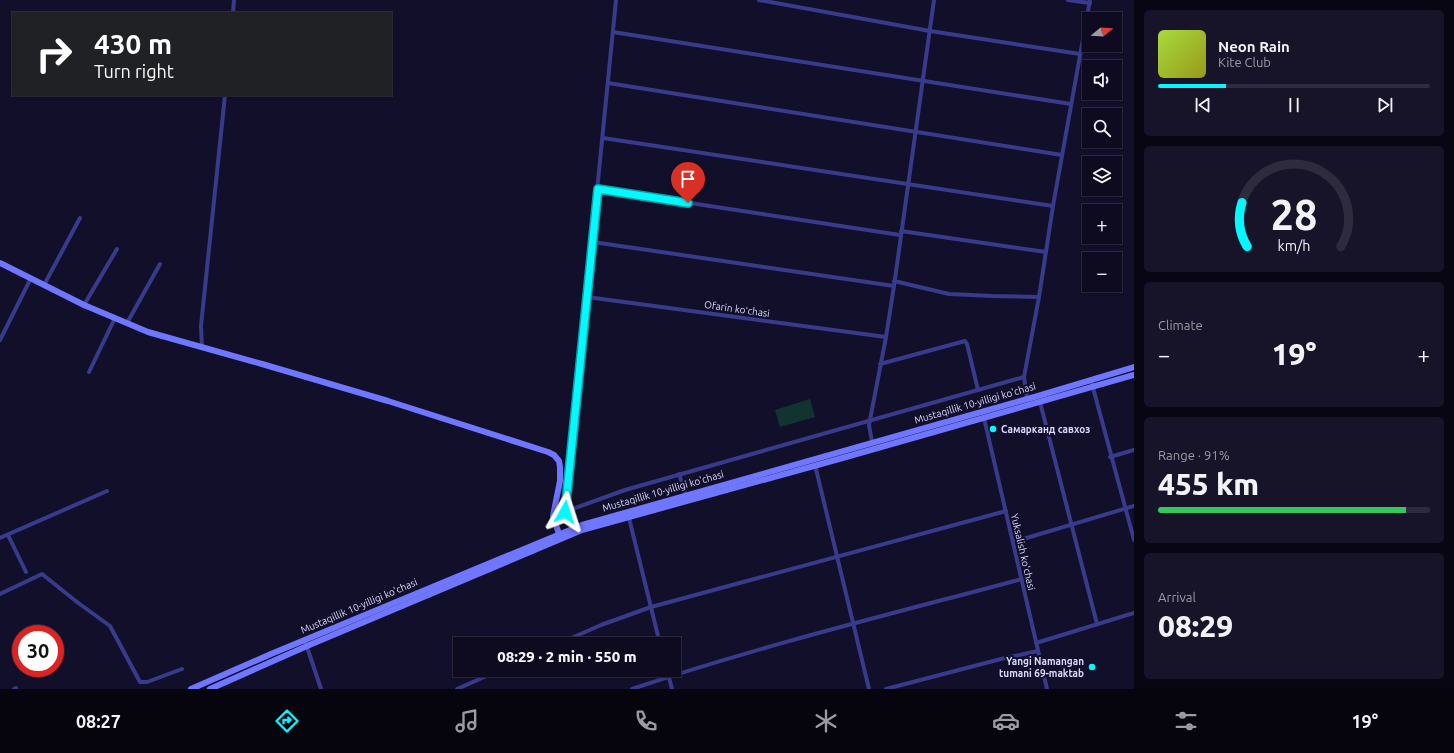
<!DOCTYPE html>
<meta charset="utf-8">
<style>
body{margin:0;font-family:Ubuntu,sans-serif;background:#171429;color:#f1f3f6;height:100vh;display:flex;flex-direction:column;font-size:15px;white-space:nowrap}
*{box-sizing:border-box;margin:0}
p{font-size:13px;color:#9b9ba5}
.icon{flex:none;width:22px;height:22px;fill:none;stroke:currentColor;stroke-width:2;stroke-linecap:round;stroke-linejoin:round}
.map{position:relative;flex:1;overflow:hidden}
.panel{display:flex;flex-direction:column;gap:10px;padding:10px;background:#080612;width:320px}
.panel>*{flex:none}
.hud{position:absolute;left:12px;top:12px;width:380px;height:84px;border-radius:0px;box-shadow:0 1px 3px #0004,0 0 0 1px #2e2b3e;background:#202124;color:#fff;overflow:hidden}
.needle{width:26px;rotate:72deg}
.tools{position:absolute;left:1082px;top:12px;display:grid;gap:8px}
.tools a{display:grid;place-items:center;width:40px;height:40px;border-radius:0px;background:#0e0b20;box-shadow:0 1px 3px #0004,0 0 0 1px #2e2b3e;font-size:20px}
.speed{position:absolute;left:12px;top:625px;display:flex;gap:8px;font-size:20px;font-weight:700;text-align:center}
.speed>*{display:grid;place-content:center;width:52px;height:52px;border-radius:50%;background:#0e0b20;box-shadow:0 1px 3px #0004,0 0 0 1px #2e2b3e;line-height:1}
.speed .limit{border:6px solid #d22;background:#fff;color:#111}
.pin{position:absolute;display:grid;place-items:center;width:34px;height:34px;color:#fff;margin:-41px -17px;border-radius:50% 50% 50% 0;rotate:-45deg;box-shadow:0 0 4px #0007}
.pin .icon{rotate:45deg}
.me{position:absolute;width:44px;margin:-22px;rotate:6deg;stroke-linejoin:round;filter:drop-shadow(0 0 3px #0008)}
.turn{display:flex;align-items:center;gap:14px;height:84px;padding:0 16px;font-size:18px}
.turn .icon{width:52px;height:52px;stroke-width:2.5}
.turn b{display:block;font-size:28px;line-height:34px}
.big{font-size:30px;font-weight:800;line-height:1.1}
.panel .widget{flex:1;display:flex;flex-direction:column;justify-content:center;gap:6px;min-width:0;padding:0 14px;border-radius:6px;background:#171429}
.panel .dial{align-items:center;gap:0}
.dial svg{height:104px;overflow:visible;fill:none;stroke:#2e2b3e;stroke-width:7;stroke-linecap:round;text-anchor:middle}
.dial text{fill:#f1f3f6;stroke:none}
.song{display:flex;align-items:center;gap:12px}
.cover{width:48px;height:48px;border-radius:6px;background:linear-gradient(135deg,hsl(80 70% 55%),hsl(60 70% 35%))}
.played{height:4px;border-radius:2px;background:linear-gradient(90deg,#04f8ff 25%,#2e2b3e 25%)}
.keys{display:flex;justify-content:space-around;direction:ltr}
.heat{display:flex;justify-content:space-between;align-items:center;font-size:22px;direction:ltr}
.charge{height:6px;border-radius:3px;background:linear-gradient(90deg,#34c759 91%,#2e2b3e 0)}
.trip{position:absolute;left:453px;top:637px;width:228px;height:40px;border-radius:0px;background:#0e0b20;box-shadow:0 1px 3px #0004,0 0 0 1px #2e2b3e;font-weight:800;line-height:40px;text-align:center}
.tabs{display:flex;height:64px;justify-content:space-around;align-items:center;background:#06040d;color:#9b9ba5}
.tabs .icon{width:28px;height:28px}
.tabs .current{color:#04f8ff}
.tabs b{font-size:18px;color:#f1f3f6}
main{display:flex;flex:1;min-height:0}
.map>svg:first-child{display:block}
.green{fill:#123430}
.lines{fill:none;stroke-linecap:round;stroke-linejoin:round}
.street{stroke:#383b8b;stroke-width:4}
.secondary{stroke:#6f76ff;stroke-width:6}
.route-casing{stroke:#03a1a6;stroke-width:10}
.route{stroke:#04f8ff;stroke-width:7}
.poi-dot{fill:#04f8ff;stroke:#120f2a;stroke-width:1.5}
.labels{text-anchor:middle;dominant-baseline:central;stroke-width:4;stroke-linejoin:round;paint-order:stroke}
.street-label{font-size:10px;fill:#dad8ff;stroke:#120f2a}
.poi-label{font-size:10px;font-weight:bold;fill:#dad8ff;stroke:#120f2a;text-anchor:start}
</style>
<main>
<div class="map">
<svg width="1134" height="689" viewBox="0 0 1134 689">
<rect width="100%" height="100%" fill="#120f2a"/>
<polygon class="green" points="810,399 815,417 780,427 775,410"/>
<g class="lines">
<g class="street">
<polyline points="759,0 930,31 1080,54"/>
<polyline points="1068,0 1090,3"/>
<polyline points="233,13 234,0"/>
<polyline points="613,32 1071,104"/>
<polyline points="608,83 1062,155"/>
<polyline points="603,138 1053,206"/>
<polyline points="598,189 900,235"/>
<polyline points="901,231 1046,252"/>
<polyline points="593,242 894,286"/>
<polyline points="894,281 949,294 993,296 1039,297"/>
<polyline points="44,285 80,218"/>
<polyline points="587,297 886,337"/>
<polyline points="84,305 117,249"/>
<polyline points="127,323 160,264"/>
<polyline points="0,340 31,278"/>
<polyline points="202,348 201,326 225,95"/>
<polyline points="880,364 965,341 967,344 978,390"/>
<polyline points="89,372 115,318"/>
<polyline points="1092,384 1134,540"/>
<polyline points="1027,398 1024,377 1039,297 1053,206 1090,0"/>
<polyline points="1040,402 1097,624"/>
<polyline points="984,418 1047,689"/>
<polyline points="872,442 869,425 886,337 894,286 934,0"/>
<polyline points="1110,457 1134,450"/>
<polyline points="815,465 869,689"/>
<polyline points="679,474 686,496"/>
<polyline points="565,512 616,0"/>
<polyline points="553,516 625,490 1024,377"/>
<polyline points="629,518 660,644"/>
<polyline points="8,535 26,572"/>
<polyline points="0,538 107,491"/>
<polyline points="1013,542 1134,506"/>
<polyline points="0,594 42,574 77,602 110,626 140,682 147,682 182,669"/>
<polyline points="1036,643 1134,613"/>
<polyline points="306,644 321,689"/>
<polyline points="558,644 601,625 651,607 1006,511"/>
<polyline points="667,670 672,689"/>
<polyline points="14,689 16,688"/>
<polyline points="457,689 500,670"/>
<path d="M632 689C760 646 891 614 1022 579"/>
<polyline points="886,689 1001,659 1038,651"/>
</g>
<g class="secondary">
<polyline points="0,263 84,305 148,332 262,364 388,401 548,452 554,455 559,461 560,467 560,481 553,516 559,534"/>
<polyline points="191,689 271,654 582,525 1038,396 1134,367"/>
<polyline points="210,689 307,646 582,530 839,459 1134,375"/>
</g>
</g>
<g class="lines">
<defs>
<polyline id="route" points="565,512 598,189 688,203"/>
</defs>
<use href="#route" class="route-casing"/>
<use href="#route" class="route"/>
</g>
<g class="poi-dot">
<circle cx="993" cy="429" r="4"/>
<circle cx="1092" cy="667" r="4"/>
</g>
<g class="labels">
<g class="street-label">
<text transform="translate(737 309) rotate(8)">Ofarin koʻchasi</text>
<text transform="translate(975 403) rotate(-16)">Mustaqillik 10-yilligi ko'chasi</text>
<text transform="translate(663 491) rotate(-16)">Mustaqillik 10-yilligi ko'chasi</text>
<text transform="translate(1023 552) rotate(77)">Yuksalish ko'chasi</text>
<text transform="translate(359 606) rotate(-23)">Mustaqillik 10-yilligi ko'chasi</text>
</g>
<g class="poi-label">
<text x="1001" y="429">Самарканд савхоз</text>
<text x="1084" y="661" text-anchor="end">Yangi Namangan<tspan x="1084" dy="12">tumani 69-maktab</tspan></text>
</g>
</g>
</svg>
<div class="tools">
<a><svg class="needle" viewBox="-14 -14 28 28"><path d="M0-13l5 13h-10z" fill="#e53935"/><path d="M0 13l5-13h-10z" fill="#9b9ba5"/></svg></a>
<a><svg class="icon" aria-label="sound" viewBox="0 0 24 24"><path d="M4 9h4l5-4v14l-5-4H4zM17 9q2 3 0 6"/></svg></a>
<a><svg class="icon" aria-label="search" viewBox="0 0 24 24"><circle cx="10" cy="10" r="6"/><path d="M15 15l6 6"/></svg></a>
<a><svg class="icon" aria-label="layers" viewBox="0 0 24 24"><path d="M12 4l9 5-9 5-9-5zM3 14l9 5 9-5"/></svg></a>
<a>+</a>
<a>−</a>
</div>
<div class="speed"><div class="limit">30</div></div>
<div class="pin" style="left:688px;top:203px;background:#d93025"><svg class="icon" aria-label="arrive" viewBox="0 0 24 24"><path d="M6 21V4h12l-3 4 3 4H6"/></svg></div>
<svg class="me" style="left:565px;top:512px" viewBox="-20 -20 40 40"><path d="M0-17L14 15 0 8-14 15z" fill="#04f8ff" stroke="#fff" stroke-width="4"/></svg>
<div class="trip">08:29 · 2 min · 550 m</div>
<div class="hud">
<div class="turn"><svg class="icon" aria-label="right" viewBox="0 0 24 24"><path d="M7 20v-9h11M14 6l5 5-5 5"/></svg><div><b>430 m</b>Turn right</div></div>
</div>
</div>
<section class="panel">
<div class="widget">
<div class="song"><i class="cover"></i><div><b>Neon Rain</b><p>Kite Club</p></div></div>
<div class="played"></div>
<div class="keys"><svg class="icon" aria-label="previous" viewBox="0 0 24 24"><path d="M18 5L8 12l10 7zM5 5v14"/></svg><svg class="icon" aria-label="pause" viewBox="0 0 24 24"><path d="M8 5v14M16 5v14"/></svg><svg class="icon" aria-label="next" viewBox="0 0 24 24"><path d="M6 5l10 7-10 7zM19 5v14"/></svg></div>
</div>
<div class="widget dial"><svg viewBox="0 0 100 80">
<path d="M14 69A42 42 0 1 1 86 69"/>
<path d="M14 69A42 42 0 0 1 10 35" stroke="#04f8ff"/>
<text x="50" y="56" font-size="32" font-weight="700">28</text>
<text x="50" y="72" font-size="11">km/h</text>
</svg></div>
<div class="widget"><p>Climate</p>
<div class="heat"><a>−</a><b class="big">19°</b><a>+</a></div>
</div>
<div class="widget"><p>Range · 91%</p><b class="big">455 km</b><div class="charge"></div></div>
<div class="widget"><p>Arrival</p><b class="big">08:29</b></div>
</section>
</main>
<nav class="tabs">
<b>08:27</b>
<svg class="icon current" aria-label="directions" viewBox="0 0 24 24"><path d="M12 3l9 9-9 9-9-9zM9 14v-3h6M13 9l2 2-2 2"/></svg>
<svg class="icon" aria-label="music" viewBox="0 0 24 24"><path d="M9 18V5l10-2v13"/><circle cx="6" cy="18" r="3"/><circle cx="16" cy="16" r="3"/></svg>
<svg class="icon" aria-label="phone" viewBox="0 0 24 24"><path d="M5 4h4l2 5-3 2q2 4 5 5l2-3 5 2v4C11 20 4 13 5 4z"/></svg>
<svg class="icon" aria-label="climate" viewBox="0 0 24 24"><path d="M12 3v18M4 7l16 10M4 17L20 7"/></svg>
<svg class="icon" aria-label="car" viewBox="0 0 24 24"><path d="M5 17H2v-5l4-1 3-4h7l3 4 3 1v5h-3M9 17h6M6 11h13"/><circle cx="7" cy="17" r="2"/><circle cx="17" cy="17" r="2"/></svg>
<svg class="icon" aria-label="filters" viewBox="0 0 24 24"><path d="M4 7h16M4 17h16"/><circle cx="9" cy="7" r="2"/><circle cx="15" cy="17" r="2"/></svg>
<b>19°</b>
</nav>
